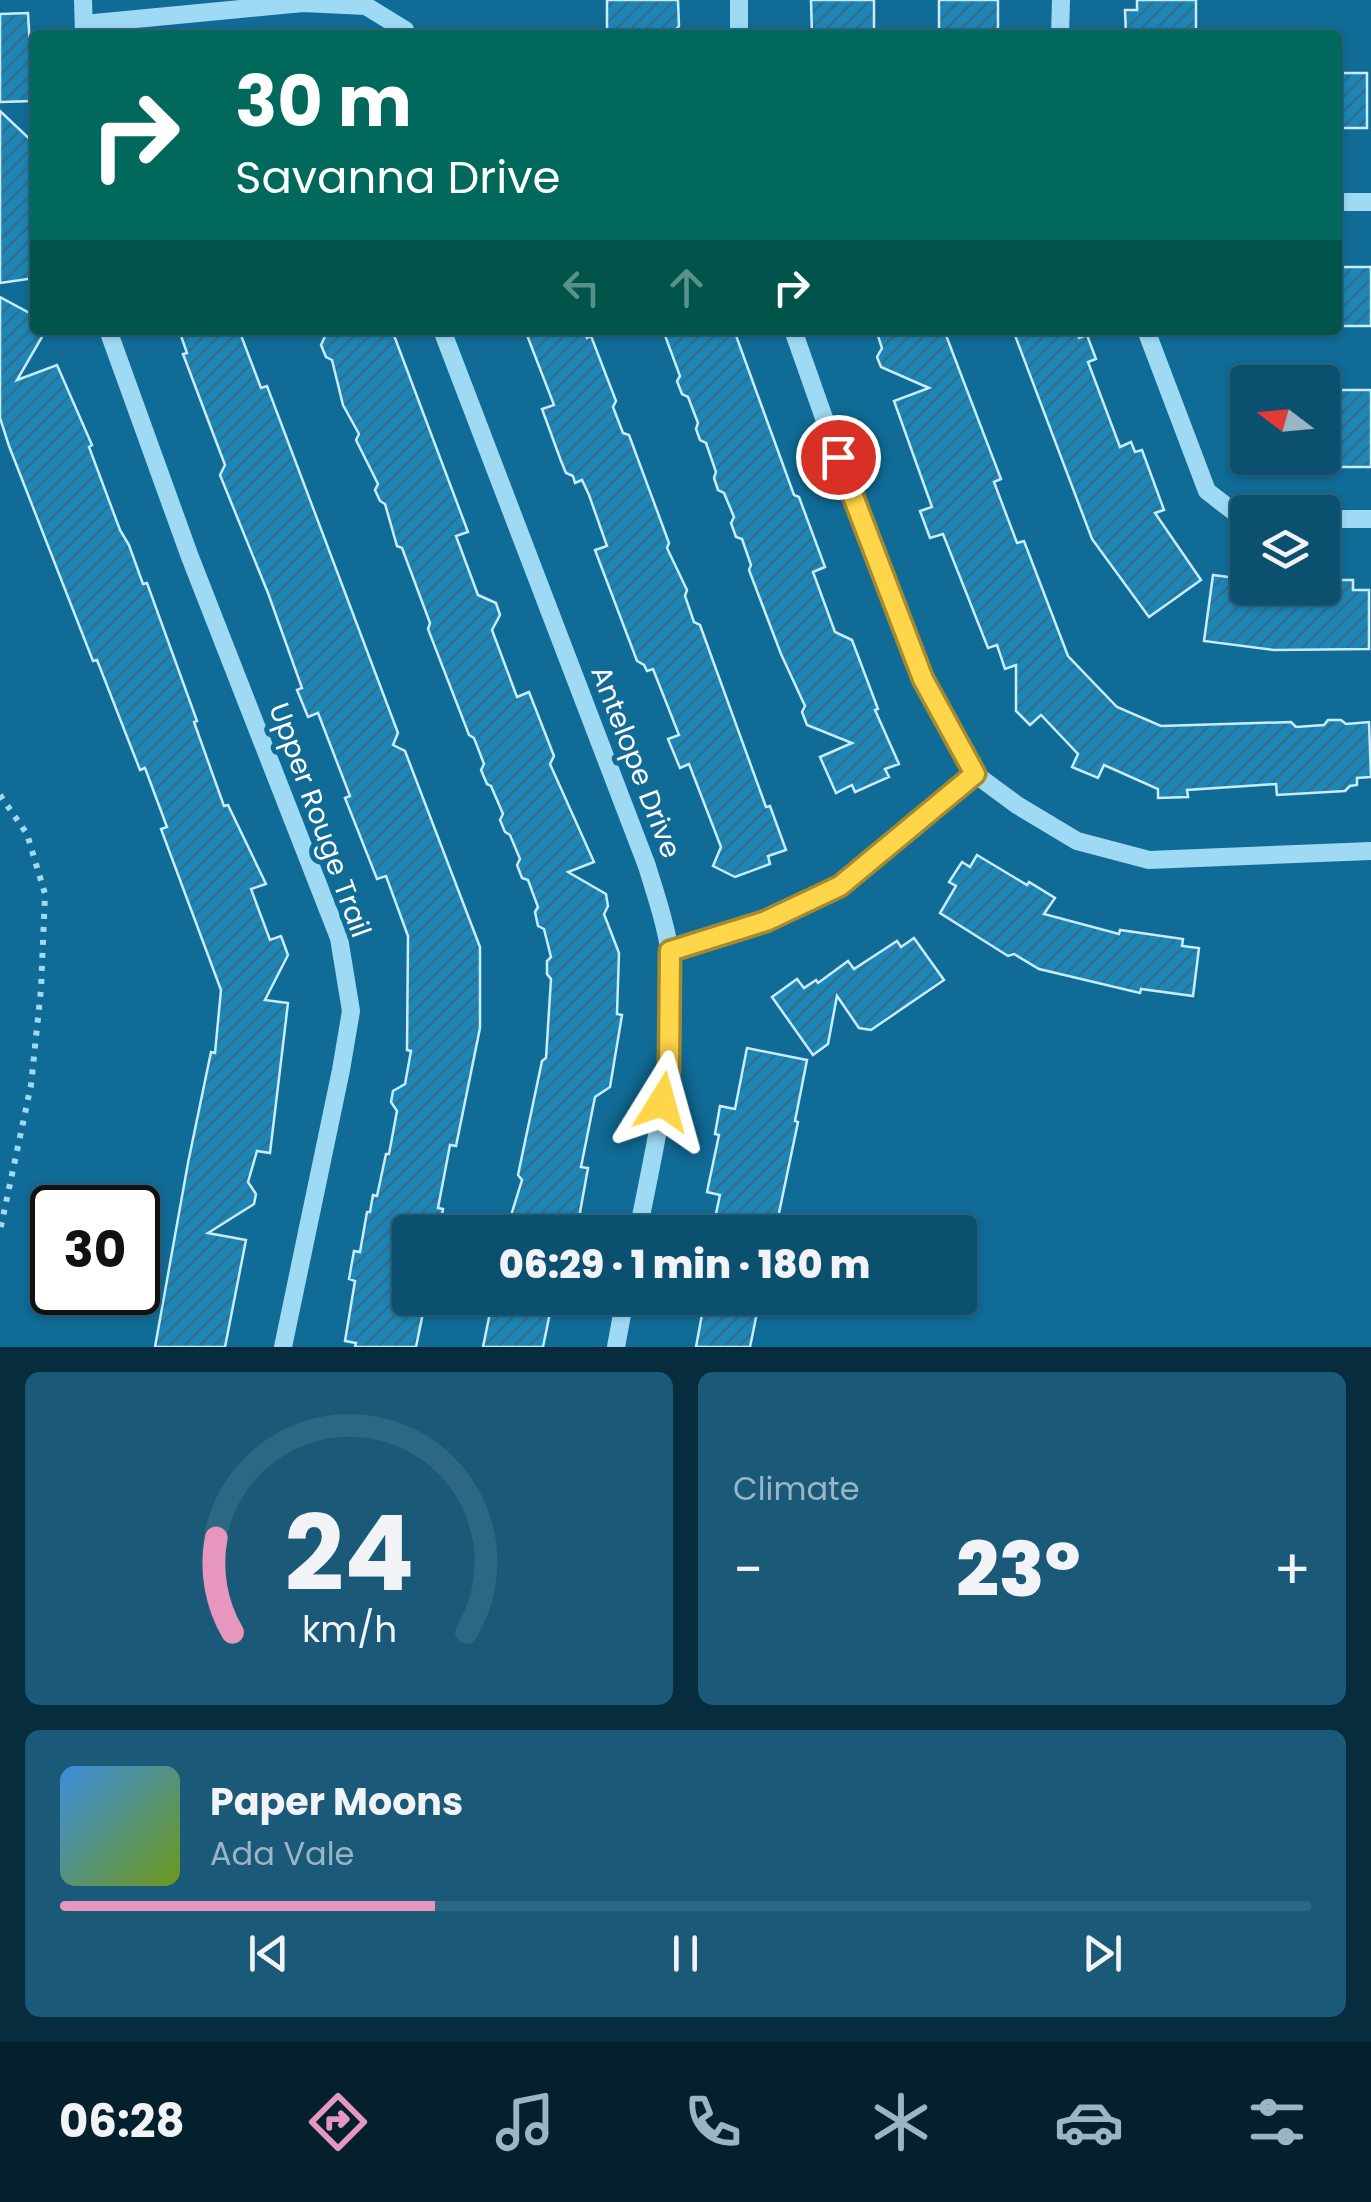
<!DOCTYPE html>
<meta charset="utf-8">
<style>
body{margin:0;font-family:Poppins,sans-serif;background:#1a5a78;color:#f1f3f6;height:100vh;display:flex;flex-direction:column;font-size:38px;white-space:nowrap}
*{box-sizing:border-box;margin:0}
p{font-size:32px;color:#9ab5c3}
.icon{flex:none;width:55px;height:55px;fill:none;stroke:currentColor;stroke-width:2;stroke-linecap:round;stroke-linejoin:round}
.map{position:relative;height:1347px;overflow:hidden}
.side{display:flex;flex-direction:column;gap:25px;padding:25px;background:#072c3e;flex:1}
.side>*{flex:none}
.hud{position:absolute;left:30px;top:30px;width:1312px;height:305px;border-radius:10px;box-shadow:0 2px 8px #0004,0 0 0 2px #2c6783;background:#00695c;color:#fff;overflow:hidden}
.needle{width:65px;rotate:286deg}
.tools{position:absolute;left:1230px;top:365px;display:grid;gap:20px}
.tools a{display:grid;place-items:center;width:110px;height:110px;border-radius:10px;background:#0c5070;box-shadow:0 2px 8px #0004,0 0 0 2px #2c6783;font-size:50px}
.speed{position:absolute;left:30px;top:1185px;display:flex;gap:20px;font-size:50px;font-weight:700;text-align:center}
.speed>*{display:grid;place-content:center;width:130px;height:130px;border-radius:50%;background:#0c5070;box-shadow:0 2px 8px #0004,0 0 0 2px #2c6783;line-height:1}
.speed .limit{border:5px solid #111;border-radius:15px;background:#fff;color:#111}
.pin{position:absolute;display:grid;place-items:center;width:85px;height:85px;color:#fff;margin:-42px;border:5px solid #fff;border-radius:50%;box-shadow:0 2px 10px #0007}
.me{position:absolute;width:110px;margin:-55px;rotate:8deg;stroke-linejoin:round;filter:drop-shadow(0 0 8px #0008)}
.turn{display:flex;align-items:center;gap:35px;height:210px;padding:0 40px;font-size:45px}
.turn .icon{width:130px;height:130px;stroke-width:2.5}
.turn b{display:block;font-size:70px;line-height:85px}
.lanes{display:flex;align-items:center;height:95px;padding:0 40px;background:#0003;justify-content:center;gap:50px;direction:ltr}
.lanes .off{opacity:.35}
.big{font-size:75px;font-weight:800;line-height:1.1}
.side .tile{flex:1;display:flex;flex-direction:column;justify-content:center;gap:15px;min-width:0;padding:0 35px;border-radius:15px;background:#1a5a78}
.side .dial{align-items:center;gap:0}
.dial svg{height:260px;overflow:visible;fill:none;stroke:#2c6783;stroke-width:7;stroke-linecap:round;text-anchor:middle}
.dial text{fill:#f1f3f6;stroke:none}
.song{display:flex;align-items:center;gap:30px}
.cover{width:120px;height:120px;border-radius:15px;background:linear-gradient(135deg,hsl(210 70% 55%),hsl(80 70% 35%))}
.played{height:10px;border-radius:5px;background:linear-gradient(90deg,#e797bd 30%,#2c6783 30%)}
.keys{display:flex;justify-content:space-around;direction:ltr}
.heat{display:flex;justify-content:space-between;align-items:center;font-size:55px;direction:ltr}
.side .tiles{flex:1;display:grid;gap:25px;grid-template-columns:1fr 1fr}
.tile:last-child{grid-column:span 2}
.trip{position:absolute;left:392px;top:1215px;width:585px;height:100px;border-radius:10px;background:#0c5070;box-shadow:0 2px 8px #0004,0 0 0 2px #2c6783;font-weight:800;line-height:100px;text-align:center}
.dock{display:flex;height:160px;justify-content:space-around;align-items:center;background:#05202d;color:#9ab5c3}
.dock .icon{width:70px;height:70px}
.dock .active{color:#e797bd}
.dock b{font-size:45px;color:#f1f3f6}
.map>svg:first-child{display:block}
.building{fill:url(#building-hatch);stroke:#c7edfe;stroke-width:2.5}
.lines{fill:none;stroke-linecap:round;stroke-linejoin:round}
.path{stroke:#9fdaf4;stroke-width:6;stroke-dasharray:5 8;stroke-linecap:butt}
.minor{stroke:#9fdaf4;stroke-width:18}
.route-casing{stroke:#a68a30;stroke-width:25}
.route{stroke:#ffd54a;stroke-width:18}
.labels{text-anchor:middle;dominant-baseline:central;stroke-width:10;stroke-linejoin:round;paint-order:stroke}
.street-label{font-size:28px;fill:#fff;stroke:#106b96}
</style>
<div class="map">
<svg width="1371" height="1347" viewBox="0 0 1371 1347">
<defs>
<pattern id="building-hatch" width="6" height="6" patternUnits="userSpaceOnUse" patternTransform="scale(2.5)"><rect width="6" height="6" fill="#1d86b6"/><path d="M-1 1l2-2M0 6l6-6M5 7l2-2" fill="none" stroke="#306f8c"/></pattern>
</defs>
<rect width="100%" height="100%" fill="#106b96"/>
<g class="building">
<polygon points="607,0 678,0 679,26 671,35 615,35 607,28"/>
<polygon points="811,0 874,0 874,35 812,35"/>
<rect x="939" y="0" width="59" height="35"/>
<polygon points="1137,0 1196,0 1196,34 1126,35 1125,10 1137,10"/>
<polygon points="28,13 33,101 0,102 0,14"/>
<rect x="1338" y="73" width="29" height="55"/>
<polygon points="0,111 35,144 35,154 31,158 35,278 0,283"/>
<rect x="1338" y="267" width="33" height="59"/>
<polygon points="0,297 35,316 35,330 46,330 17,380 57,365 92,445 89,447 120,530 129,545 143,584 147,583 197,721 194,722 224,806 228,805 266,884 251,889 270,940 281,936 288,955 265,1000 288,1003 270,1153 257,1151 248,1182 256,1194 254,1204 208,1233 246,1240 225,1347 155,1347 188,1163 211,1052 215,1053 221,990 161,829 167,827 145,768 140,770 97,660 93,661 9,446 0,418"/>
<polygon points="179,330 239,330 261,388 267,386 398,733 393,745 405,751 480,947 480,1028 456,1146 450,1145 438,1208 443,1209 439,1232 410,1232 410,1298 426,1298 416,1347 355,1347 356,1343 345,1341 355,1281 349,1279 354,1251 360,1252 367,1212 370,1212 373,1195 377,1196 386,1154 389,1154 397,1111 391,1102 393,1091 405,1084 411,1051 407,1050 408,936 386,876 377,879 345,798 350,796 318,713 308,717 297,690 302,688 268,593 220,475 225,465 183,354 187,353"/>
<polygon points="328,330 392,330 468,532 456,536 478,595 496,603 500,615 492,630 517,697 529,692 554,756 550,764 594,862 568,872 606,894 608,906 604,914 619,953 617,1014 622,1015 610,1087 595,1097 581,1167 588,1168 579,1218 588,1232 517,1232 509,1222 522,1180 518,1175 542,1061 546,1058 551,979 547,974 547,961 551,957 544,929 538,926 535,912 538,907 528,880 522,878 517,865 520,859 510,835 505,832 500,820 503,814 491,786 487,784 481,770 484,764 474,738 469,735 428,629 430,623 402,548 397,546 385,504 380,501 375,490 378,484 356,440 359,434 343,405 332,360 326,357 321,345"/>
<polygon points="525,330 584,330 587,338 591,336 616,401 613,407 623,433 629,435 669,543 667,548 687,590 685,596 694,622 700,625 766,807 770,806 786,850 768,856 770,864 735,877 713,866 721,847 689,764 680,768 668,739 679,735 653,669 647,671 644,665 637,661 595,550 607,546 589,495 582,480 575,483 573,476 566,473 561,461 542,409 554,405"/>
<polygon points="663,330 734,330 794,495 799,497 825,567 813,572 835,632 852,640 878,709 875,710 899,764 885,769 889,777 855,792 852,785 836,793 820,757 852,743 807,725 802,712 805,706 781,654 749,570 751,565 742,539 736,537 731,523 734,517 724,493 718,490 714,478 716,472 706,443 700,440 696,429 698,423 688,397 682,394 677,381 680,376"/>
<polygon points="876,330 944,330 1001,479 994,482 1017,543 1024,541 1068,656 1117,707 1161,726 1291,722 1296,727 1324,725 1328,720 1341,720 1346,724 1369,722 1371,777 1357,778 1357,785 1350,786 1345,791 1277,795 1276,784 1187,790 1188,797 1158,798 1158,789 1104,765 1098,778 1072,767 1078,754 1041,715 1030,725 1016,711 1016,665 1005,669 997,645 988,648 943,534 930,538 920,511 932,507 894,401 929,388 881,367 877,357 882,348"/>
<polygon points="1013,330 1076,330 1079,338 1087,335 1096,359 1088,362 1120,447 1131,442 1135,452 1142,450 1164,510 1155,513 1201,580 1149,617 1092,539"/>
<rect x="1322" y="390" width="49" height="77"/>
<polygon points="1213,575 1237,578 1236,588 1322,588 1322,580 1353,580 1353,590 1369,590 1369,649 1274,650 1204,641"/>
<polygon points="977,855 1027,885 1029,882 1055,898 1044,914 1119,934 1120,930 1183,939 1182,946 1199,948 1193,996 1141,989 1140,993 1039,969 1014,954 1008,956 940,913 956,886 949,882 962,862 970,867"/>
<polygon points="914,938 944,980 871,1030 859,1028 837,996 828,1044 813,1055 772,997 797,979 804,988 816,980 818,983 848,961 854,969 897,941 901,947"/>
<polygon points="747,1048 807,1060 795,1121 798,1122 775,1232 712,1232 720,1195 707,1192 719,1135 715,1134 720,1106 735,1109"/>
<polygon points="500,1298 553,1298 543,1347 483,1347 492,1303 499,1304"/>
<polygon points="705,1298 760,1298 750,1347 696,1347"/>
</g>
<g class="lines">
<polyline class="path" points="0,795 27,834 45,894 41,989 31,1085 0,1231"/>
<g class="minor">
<polyline points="83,0 84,34"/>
<polyline points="739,0 739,35"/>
<polyline points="84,24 303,3 366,6 405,30 405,35"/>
<polyline points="1060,35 1061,0"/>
<polyline points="1338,202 1371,202"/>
<polyline points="108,330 190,557 339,938 351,1011 341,1070 283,1347"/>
<path d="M442 330 647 866C655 893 665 920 669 948 682 1040 655 1142 638 1232"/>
<polyline points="793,330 849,489 923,679 975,774 1017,805 1077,841 1149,860 1371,851"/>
<polyline points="1146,330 1207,491 1238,515 1248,516"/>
<polyline points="1322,519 1371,519"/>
<polyline points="670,951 767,921 840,885 975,774"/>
<polyline points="616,1347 625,1298"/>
</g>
</g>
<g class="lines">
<defs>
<polyline id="route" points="662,1102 669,1070 670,951 766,921 840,886 975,774 923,679 838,457"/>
</defs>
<use href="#route" class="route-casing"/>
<use href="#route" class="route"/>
</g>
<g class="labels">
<g class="street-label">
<text transform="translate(636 762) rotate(69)">Antelope Drive</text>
<text transform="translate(320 820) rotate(70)">Upper Rouge Trail</text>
</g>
</g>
</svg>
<div class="tools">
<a><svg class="needle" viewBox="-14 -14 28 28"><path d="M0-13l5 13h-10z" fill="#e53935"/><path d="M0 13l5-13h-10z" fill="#9ab5c3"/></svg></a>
<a><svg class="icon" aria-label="layers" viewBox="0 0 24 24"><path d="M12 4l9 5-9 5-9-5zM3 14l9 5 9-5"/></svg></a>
</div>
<div class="speed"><div class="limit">30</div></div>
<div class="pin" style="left:838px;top:457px;background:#d93025"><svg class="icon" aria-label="arrive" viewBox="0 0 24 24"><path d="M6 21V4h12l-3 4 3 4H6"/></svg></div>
<svg class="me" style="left:662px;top:1102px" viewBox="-20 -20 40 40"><path d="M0-17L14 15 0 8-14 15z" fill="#ffd54a" stroke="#fff" stroke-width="4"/></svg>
<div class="trip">06:29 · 1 min · 180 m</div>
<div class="hud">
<div class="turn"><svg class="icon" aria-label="right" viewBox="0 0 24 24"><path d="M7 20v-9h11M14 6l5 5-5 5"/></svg><div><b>30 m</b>Savanna Drive</div></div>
<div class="lanes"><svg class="icon off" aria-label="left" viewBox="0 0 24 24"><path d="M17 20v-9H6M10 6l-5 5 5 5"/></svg><svg class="icon off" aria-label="ahead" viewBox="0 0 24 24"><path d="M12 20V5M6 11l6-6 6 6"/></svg><svg class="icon" aria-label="right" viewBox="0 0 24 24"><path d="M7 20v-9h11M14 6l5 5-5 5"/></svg></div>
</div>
</div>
<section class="side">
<div class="tiles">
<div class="tile dial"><svg viewBox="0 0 100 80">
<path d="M14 69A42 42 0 1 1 86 69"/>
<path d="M14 69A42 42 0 0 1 9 40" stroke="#e797bd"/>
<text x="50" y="56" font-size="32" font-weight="700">24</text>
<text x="50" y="72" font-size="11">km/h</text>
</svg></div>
<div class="tile"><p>Climate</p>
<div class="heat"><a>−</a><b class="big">23°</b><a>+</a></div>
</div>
<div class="tile">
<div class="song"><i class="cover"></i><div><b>Paper Moons</b><p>Ada Vale</p></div></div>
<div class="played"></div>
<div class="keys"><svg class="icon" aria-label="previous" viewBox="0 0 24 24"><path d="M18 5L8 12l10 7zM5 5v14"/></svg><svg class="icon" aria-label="pause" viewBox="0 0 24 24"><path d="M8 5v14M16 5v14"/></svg><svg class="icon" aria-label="next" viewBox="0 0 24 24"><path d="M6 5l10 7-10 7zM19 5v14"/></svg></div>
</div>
</div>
</section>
<nav class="dock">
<b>06:28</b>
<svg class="icon active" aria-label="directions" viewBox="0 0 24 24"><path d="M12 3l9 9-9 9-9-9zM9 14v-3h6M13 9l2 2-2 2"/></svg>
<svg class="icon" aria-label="music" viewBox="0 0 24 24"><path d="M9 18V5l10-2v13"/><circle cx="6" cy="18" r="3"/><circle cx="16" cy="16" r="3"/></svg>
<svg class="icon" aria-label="phone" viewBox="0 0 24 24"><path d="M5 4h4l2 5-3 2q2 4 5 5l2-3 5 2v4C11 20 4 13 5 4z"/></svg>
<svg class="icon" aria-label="climate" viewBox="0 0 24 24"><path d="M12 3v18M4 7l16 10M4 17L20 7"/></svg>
<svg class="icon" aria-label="car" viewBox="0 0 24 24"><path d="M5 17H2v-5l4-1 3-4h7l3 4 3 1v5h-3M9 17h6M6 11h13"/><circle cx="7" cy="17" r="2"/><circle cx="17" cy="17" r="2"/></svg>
<svg class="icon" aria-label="filters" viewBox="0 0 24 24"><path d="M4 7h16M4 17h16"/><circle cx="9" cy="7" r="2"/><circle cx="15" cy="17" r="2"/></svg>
</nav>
